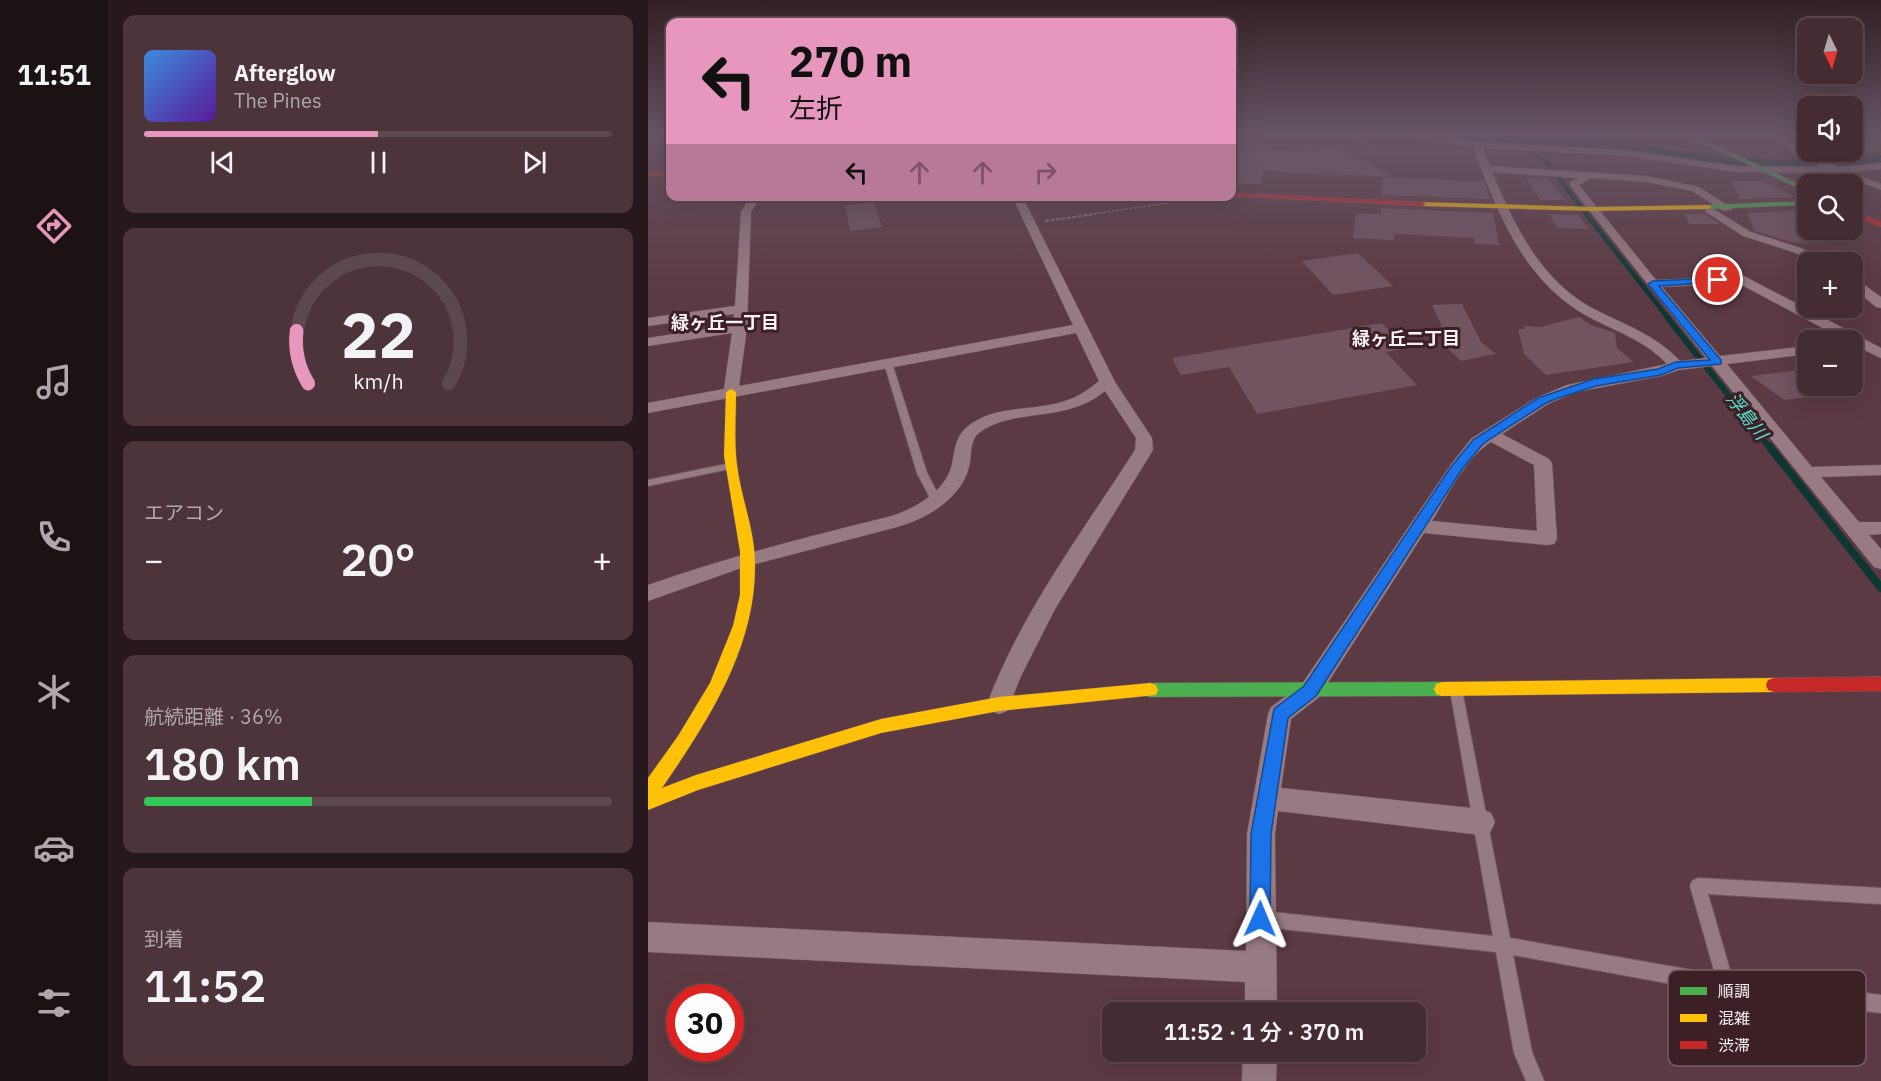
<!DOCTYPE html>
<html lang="ja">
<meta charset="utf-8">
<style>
body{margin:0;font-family:"IBM Plex Sans","Noto Sans JP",sans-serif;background:#4c343a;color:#f1f3f6;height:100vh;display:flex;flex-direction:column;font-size:22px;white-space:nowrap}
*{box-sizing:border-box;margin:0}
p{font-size:20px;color:#b0a7ac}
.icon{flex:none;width:33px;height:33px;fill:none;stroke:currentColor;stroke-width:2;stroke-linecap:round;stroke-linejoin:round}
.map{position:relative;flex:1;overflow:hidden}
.details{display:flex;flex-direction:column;gap:15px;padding:15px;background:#26181c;width:540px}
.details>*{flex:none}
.guide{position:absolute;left:18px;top:18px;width:570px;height:183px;border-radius:12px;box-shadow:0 6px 24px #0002,0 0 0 2px #5d484d;background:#e797bd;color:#111;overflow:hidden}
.needle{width:39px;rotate:175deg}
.fabs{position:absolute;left:1149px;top:18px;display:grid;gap:12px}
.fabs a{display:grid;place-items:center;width:66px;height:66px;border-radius:12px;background:#452c32;box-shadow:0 6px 24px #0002,0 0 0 2px #5d484d;font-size:30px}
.speed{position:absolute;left:18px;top:984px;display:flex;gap:12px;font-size:30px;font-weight:700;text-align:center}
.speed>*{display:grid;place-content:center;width:78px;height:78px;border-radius:50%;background:#452c32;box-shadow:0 6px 24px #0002,0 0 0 2px #5d484d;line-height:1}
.speed .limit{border:9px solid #d22;background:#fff;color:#111}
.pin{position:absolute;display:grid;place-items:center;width:51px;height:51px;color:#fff;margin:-26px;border:3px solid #fff;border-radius:50%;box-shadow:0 2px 6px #0007}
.me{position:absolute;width:66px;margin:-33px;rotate:1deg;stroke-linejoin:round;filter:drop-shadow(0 0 4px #0008)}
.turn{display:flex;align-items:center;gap:21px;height:126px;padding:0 24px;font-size:27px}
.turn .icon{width:78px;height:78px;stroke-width:2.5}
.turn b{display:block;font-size:42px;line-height:51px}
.lanes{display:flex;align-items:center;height:57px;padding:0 24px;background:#0003;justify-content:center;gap:30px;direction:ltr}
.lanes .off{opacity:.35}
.big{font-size:45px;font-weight:600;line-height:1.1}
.details .tile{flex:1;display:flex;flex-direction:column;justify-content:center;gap:9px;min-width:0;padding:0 21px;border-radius:12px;background:#4c343a}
.details .dial{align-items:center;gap:0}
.dial svg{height:156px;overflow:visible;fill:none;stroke:#5d484d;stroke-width:7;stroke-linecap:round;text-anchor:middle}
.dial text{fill:#f1f3f6;stroke:none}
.song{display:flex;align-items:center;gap:18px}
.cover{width:72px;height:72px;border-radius:9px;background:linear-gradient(135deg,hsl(210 70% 55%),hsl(270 70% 35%))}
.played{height:6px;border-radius:3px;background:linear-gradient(90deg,#e797bd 50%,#5d484d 50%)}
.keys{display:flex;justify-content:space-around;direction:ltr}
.heat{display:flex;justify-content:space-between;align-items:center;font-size:33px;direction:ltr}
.charge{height:9px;border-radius:4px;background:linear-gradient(90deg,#34c759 36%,#5d484d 0)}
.trip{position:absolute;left:454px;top:1002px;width:324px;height:60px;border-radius:12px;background:#452c32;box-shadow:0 6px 24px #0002,0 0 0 2px #5d484d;font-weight:600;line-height:60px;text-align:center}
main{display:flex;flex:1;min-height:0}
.dock{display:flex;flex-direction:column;width:108px;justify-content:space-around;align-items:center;background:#1c1214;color:#b0a7ac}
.dock .icon{width:42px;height:42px}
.dock .current{color:#e797bd}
.dock b{font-size:27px;color:#f1f3f6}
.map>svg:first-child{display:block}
.green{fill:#5c6f2e}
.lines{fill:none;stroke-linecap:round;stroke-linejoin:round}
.stream-far3{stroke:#0e3734;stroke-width:4}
.stream-far2{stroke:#0e3734;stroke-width:4.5}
.stream-far1{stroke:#0e3734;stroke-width:6}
.stream{stroke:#0e3734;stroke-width:8}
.river{fill:#0e3734;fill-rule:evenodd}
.building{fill:#725360}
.lane-casing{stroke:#70585f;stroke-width:2}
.street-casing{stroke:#70585f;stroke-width:1}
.fast-casing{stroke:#70585f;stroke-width:1}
.slow-casing{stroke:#70585f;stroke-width:1}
.jam-casing{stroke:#70585f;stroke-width:1}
.path-far1{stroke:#8f767b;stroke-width:1.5;stroke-dasharray:3 1.5;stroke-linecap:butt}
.path{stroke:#8f767b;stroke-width:2;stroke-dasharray:4 1.5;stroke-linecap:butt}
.lane{fill:#987b82;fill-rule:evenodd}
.street{fill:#987b82;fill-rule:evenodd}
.fast{fill:#4caf50;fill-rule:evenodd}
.slow{fill:#ffc107;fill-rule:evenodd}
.jam{fill:#c62828;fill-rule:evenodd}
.route{fill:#1a73e8;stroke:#114b97;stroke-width:1.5}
.labels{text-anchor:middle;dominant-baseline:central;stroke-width:6;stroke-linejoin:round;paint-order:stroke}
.far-neighbourhood-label{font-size:18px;font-weight:bold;fill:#faf2f3;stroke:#3d2026}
.far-water-label{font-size:18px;font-style:italic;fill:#54e3d5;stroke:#3d2026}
.key{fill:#3d2026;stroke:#765f64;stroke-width:1.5}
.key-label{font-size:16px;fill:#faf2f3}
</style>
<main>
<nav class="dock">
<b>11:51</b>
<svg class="icon current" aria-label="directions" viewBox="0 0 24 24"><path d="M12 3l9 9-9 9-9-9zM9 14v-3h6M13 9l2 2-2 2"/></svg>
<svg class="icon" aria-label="music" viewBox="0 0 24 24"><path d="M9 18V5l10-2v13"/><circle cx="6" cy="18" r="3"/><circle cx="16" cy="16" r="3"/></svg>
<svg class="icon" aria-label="phone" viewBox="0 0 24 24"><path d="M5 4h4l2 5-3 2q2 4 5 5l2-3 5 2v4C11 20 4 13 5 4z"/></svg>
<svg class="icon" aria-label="climate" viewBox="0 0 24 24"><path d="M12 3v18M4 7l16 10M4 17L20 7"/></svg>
<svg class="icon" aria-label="car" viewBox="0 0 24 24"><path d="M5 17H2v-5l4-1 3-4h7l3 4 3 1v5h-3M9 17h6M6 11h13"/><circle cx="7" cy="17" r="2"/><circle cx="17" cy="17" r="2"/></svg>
<svg class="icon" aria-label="filters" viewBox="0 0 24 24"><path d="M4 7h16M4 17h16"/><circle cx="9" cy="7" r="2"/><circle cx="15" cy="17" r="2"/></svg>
</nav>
<section class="details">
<div class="tile">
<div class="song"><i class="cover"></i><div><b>Afterglow</b><p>The Pines</p></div></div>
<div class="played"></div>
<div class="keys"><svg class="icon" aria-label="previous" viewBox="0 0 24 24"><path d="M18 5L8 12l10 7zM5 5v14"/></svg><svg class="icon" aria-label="pause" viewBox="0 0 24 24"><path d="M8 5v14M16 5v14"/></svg><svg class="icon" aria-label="next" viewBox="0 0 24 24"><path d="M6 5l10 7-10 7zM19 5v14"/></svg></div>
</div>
<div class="tile dial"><svg viewBox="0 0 100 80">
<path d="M14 69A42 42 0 1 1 86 69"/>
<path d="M14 69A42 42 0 0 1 8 42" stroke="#e797bd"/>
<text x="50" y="56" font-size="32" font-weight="700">22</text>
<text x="50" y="72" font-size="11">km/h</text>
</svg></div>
<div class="tile"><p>エアコン</p>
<div class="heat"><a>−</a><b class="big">20°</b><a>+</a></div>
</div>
<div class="tile"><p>航続距離 · 36%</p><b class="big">180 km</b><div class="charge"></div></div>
<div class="tile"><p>到着</p><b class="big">11:52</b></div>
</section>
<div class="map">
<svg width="1233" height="1081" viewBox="0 0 1233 1081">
<rect width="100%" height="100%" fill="#5c3a43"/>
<polygon class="green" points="1205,133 1233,133 1233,150 1185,158 1169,152 1204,152"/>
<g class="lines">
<polyline class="stream-far3" points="865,141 898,162 939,215"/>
<polyline class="stream-far2" points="938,214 1020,318"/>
<polyline class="stream-far1" points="1019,317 1122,448"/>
<polyline class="stream" points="1121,446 1233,588"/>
<polygon class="river" points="771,133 827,133 975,142 1065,156 1126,160 1233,155 1233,167 1126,172 1065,168 975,154 828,145 781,139 774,137"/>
</g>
<g class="building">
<polygon points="685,146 747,177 617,171 612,184 584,183 584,148 656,152"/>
<polygon points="878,177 899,178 918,200 892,200"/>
<polygon points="735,178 836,181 842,199 734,195"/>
<polygon points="1083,181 1115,181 1148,197 1092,199"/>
<polygon points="226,202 234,227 202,231 197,206"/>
<polygon points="733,208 845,213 851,245 827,244 826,238 746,234 746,240 705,238 708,213 733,214"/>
<polygon points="1160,210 1160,230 1166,230 1186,242 1146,243 1107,231 1099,213"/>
<polygon points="901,214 930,215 941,229 909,228"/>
<polygon points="1037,214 1057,214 1072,224 1041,224"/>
<polygon points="710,253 745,286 685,295 654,261"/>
<polygon points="814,304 833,342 848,354 813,361 796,345 802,344 784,305"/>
<polygon points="931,317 943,325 967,333 969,348 986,362 898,375 876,354 870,329 877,329 876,326 892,327"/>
<polygon points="734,323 759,348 738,352 769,385 609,414 581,367 533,375 524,358"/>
<polygon points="1152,370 1160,375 1160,397 1136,400 1103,376"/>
</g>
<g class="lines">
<defs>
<g id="lane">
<polygon points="237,361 240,361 244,363 279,473 293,500 292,502 284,502 269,473 236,363"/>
<polygon points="83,463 86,464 88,466 86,468 0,486 0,480"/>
<polygon points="808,685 812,686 814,690 862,938 1067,974 1042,886 1044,881 1050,878 1233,888 1233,904 1060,894 1084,977 1233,995 1233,1013 1078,994 865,955 884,1052 896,1081 878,1081 866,1053 848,952 615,927 609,925 607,919 609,913 615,911 845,936 802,690 804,686"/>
</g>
<g id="street">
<polygon points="584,133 592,133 584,138"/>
<path d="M748 133H768L829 142 979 150 1088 166 1174 167 1149 157 1123 133H1132L1155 153 1191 167 1233 163V169L1202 172 1233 184V190L1189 173 1088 172 979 156 835 148 842 166 998 176 1051 187 1085 209 1076 211 1044 191 998 182 944 178 931 185 1008 280 1096 276 1233 348V358L1204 344V340H1197L1090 283 1014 287 1072 356 1160 346V354L1079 364 1164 467 1233 465V475L1173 477 1211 522H1233V534L1221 535 1233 549V569L1226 567 1064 366 1031 370 1013 376 928 392 900 404 854 434 901 459 904 463 909 539 906 544 899 545 776 533 670 698 643 719 633 788 833 809 843 813 847 822 843 831 833 835 630 811 627 834 629 1012H597V982L0 952V922L598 951 599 834 620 714 623 707 654 684 804 463 823 439 888 398 919 385 1019 364C994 337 959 329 929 310 872 273 848 208 825 147ZM844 172 930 178 922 182V186L1058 358 1032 361C1007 334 974 324 942 307 891 278 866 224 844 172ZM843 442 886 465 889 531 784 521C800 495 817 458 843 442Z"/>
<path d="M103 196H113L103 212 99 328 91 386 425 325 364 196H374L467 382 504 438 505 450 407 609 373 676 359 711 351 714 343 711 339 704C373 613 435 531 487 450L488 438 457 391C417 424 365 407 331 433 321 441 324 456 321 467 313 499 278 519 249 527L96 567 0 601V585C79 557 159 537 240 517 265 510 298 492 304 464 307 450 307 437 319 427 346 404 388 412 420 400 432 396 441 389 451 381L428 333 0 413V403L76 389 84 333 0 346V338L85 325 86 314 0 326V318L87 306 93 212Z"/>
<polygon points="1062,207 1103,232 1153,248 1181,262 1166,262 1145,252 1095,236 1058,212 1057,210"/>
<polygon points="1204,276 1233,297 1233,308 1228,307 1204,287"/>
<polygon points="595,1052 629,1052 628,1081 594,1081"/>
</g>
<g id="fast">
<polygon points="1033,133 1041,133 1160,188 1160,193"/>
<polygon points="1160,201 1160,205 1060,209 1056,207 1060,205"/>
<polygon points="794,682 800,684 802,689 800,694 794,696 502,697 496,695 494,690 496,685 502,683"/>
</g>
<g id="slow">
<polygon points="771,202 944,207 1060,205 1064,207 1060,209 944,211 774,206 770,204"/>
<path d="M83 389 88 392C88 416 86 441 89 465 93 498 107 530 107 564 108 648 60 721 14 788L48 775 233 719 351 697 502 683 508 685 510 690 508 695 351 711 233 733 50 790 0 810V778L30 736 62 683 85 626 92 595V551L76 456 78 392Z"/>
<polygon points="1126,678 1132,680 1134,685 1132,690 1126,692 794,696 788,694 786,689 788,684 794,682"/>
</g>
<g id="jam">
<polygon points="0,171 22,173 22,177 0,175"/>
<polygon points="584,193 774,202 778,204 774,206 582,196"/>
<polygon points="1204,210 1233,222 1233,227 1204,215"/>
<polygon points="1233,677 1233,691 1126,692 1120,690 1118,685 1120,680 1126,678"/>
</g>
</defs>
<use href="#lane" class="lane-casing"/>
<use href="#street" class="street-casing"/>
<use href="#fast" class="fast-casing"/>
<use href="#slow" class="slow-casing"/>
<use href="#jam" class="jam-casing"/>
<g class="path-far1">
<polyline points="701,133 726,148"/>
<polyline points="1204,148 1213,133"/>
<polyline points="437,215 541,200 542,196"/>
</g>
<polyline class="path" points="397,221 447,214"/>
<use href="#lane" class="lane"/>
<use href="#street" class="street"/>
<use href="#fast" class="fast"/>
<use href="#slow" class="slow"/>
<use href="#jam" class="jam"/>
</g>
<linearGradient id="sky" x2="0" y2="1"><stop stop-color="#332025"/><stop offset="0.47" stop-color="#656"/><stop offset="1" stop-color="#656" stop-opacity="0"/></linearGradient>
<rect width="1233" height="284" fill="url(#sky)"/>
<polygon class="route" points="1070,278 1073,279 1073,282 1011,286 1073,360 1073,364 1030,368 1013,375 948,386 913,397 898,403 845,437 834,445 814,469 668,696 640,718 623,834 622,919 619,926 612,929 605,926 602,919 603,834 626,709 656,686 803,467 825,440 890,398 946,379 1010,369 1028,362 1062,360 1000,284 1005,281"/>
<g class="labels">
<g class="far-neighbourhood-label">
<text x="77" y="322">緑ヶ丘一丁目</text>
<text x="758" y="338">緑ヶ丘二丁目</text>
</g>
<g class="far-water-label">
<text transform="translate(1099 416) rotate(52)">浮島川</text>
</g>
</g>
<rect x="1020" y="970" width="198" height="96" rx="9" class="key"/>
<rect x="1032" y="987" width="27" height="8" fill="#4caf50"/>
<rect x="1032" y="1014" width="27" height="8" fill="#ffc107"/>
<rect x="1032" y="1041" width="27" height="8" fill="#c62828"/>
<g class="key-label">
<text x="1070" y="997">順調</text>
<text x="1070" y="1024">混雑</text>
<text x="1070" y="1051">渋滞</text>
</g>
</svg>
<div class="fabs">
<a><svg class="needle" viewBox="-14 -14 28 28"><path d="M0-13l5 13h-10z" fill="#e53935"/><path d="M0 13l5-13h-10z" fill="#b0a7ac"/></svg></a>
<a><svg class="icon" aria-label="sound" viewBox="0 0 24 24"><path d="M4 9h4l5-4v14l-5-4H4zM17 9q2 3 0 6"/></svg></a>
<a><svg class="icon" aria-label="search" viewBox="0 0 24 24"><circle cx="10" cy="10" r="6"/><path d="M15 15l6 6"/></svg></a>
<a>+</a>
<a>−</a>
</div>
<div class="speed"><div class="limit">30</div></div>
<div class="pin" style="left:1070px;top:280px;background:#d93025"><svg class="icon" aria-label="arrive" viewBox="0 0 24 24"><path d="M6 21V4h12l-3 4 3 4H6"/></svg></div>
<svg class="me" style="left:612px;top:919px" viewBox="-20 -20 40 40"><path d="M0-17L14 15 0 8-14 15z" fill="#1a73e8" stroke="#fff" stroke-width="4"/></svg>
<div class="trip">11:52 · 1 分 · 370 m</div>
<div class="guide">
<div class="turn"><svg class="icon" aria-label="left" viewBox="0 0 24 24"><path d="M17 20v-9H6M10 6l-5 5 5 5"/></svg><div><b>270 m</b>左折</div></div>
<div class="lanes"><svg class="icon" aria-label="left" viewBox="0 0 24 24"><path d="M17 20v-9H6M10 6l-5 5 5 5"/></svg><svg class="icon off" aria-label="ahead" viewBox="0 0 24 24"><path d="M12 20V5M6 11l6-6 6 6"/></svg><svg class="icon off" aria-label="ahead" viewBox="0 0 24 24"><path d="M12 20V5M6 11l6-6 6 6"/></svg><svg class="icon off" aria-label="right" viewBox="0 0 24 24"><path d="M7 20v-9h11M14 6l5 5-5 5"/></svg></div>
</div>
</div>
</main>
